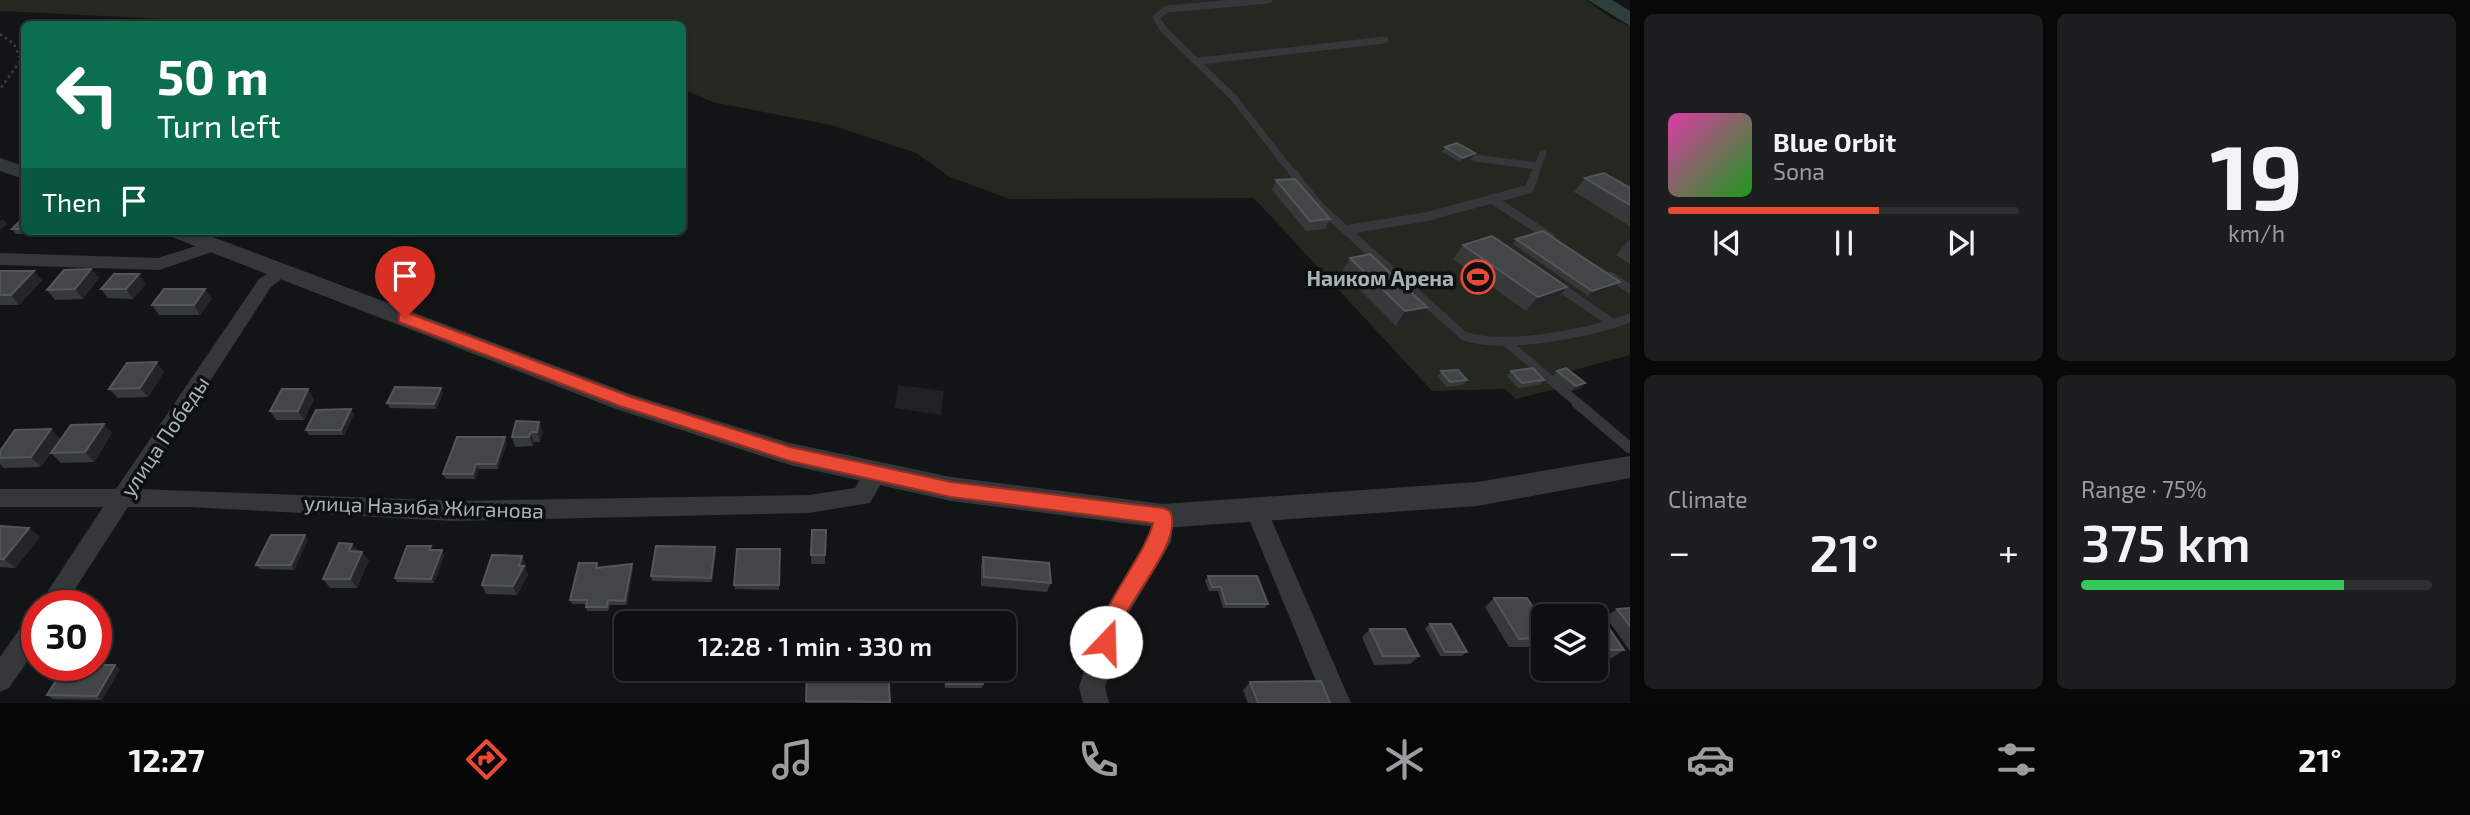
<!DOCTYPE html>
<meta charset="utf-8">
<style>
body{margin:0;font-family:"Exo 2",sans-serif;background:#1c1d1e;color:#f1f3f6;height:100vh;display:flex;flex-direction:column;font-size:26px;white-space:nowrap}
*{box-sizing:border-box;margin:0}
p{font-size:23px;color:#9b9c9f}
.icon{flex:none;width:38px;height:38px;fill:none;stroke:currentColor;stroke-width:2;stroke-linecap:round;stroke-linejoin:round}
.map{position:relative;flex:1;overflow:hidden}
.sheet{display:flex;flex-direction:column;gap:14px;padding:14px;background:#080809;width:840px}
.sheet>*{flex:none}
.hud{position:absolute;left:21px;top:21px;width:665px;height:214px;border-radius:10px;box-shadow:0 2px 5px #0004,0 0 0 2px #2e2f30;background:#0b6e4f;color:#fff;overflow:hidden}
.controls{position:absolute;left:1531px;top:604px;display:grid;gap:14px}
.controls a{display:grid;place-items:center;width:77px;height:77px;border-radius:10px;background:#0e0f10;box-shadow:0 2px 5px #0004,0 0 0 2px #2e2f30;font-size:35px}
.speed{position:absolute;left:21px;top:590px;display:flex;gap:14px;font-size:35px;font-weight:700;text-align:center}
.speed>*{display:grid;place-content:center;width:91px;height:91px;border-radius:50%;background:#0e0f10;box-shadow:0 2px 5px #0004,0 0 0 2px #2e2f30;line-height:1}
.speed .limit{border:10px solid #d22;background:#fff;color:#111}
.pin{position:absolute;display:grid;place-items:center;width:60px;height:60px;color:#fff;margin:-72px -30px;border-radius:50% 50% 50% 0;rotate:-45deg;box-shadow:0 0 7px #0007}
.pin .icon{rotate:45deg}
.me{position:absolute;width:77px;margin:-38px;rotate:21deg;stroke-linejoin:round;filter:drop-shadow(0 0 5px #0008)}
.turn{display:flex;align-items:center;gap:24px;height:147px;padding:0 21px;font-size:32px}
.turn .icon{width:91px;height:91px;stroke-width:2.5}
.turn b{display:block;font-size:49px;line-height:60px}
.then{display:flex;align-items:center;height:66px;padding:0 21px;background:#0003;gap:14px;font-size:26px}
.big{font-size:52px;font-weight:600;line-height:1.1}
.sheet .widget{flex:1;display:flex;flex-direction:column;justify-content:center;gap:10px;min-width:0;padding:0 24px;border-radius:10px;background:#1c1d1e}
.sheet .dial{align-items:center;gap:0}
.dial b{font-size:91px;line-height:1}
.song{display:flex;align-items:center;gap:21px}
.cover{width:84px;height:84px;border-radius:10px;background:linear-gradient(135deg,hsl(320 70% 55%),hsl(120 70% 35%))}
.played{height:7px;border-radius:4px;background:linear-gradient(90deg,#ea4936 60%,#2e2f30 60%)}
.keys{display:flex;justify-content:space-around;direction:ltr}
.heat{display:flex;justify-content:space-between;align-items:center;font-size:38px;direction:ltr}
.charge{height:10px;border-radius:5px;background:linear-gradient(90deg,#34c759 75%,#2e2f30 0)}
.sheet .tiles{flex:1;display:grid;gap:14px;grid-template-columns:repeat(2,1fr)}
.trip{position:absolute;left:614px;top:611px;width:402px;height:70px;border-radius:10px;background:#0e0f10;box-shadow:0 2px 5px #0004,0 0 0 2px #2e2f30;font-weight:600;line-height:70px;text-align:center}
.menu{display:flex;height:112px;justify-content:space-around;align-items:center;background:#060606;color:#9b9c9f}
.menu .icon{width:49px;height:49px}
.menu .selected{color:#ea4936}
.menu b{font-size:32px;color:#f1f3f6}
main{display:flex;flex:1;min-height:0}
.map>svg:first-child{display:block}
.built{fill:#1f2122}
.green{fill:#232820}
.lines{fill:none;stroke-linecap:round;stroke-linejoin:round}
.river{fill:#2f3f3d;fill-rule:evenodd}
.path{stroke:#3b4041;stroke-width:2.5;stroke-dasharray:2.5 3.5;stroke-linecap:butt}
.service-far2{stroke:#34383a;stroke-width:7}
.service-far1{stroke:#34383a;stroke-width:9}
.service{stroke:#34383a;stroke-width:11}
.minor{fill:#34383a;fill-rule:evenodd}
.tertiary{fill:#34383a;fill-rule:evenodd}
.wall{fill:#36393a}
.shaded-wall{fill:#232526}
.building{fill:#424647;stroke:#525759;stroke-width:2}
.route{fill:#ea4936;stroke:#982f23;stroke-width:2}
.labels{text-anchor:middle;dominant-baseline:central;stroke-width:7;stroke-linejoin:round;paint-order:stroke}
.poi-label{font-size:21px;font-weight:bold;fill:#a5b3b5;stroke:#0e0f10;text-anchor:end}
.street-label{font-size:21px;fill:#a5b3b5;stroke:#0e0f10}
</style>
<main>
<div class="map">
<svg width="1630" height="703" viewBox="0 0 1630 703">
<rect width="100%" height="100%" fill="#131415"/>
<polygon class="built" points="898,385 944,391 941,415 895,408"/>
<polygon class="green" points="0,0 1586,0 1613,19 1630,26 1630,355 1571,371 1583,382 1516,399 1505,389 1432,391 1254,198 1010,199 950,177 916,153 831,125 712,102 685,90 682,86 682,24 266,24 0,11"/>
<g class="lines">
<polygon class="river" points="1588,0 1612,0 1630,11 1630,26"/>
<polyline class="path" points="0,34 14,44 21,60 0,89"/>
<g class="service-far2">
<polyline points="1269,0 1167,9 1156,17 1163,29 1233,97 1295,176"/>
<polyline points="1199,61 1385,40"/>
<polyline points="1463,151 1475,158 1538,166"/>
<polyline points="1534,176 1543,153"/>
</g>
<g class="service-far1">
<path d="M1294 174 1320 207 1464 336C1506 350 1589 333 1630 318"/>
<polyline points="1492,199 1550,237"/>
<polyline points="1345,230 1425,217 1529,189 1535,174"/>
<polyline points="1610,276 1630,289"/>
<polyline points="1554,283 1614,324"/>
<polyline points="1505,341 1579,404"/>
</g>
<polyline class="service" points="1577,403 1630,448"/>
<g class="minor">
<polygon points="215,240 221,241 224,245 221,249 159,270 0,265 0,253 158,258"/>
<path d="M282 265 288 267 291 271 271 287 140 489 453 501 809 495 855 488C863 475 867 461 884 467L887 473 870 503 809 513 453 521 189 507H128L64 606H38L103 507H0V489H116L259 279Z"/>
<polygon points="1257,502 1265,505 1268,512 1351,703 1325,703 1246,512 1249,505"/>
<polygon points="1163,506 1171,509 1174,516 1171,542 1123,623 1105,687 1109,703 1083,703 1079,687 1100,619 1148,540 1155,509"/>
<polygon points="37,613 37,647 9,688 0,692 0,657 28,617"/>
</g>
<g class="tertiary">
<polygon points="0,158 24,166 24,179 0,171"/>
<polygon points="166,231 197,231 633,395 790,443 951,477 1163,504 1477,482 1630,456 1630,478 1477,506 1163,528 951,501 790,465 616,409 169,236"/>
</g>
</g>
<g class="wall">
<polygon points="1445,147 1475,153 1472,158 1460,162 1442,152"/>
<polygon points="1585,178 1630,188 1630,226 1574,192"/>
<polygon points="1276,180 1330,219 1325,229 1306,231 1272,190"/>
<polygon points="24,219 24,231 34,231 31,234 16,234 12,229"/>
<polygon points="1516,239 1616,286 1588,296 1513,244"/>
<polygon points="1630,240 1630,264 1616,255 1628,241"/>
<polygon points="1463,245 1567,287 1556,301 1526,311 1453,259"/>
<polygon points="1350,258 1417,321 1396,326 1342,272"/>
<polygon points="91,269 99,278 83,299 55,300 47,290"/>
<polygon points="0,271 42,280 19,305 0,305"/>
<polygon points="146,284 133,299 108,298 101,289"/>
<polygon points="212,298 200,315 159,315 152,305"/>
<polygon points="1441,371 1467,380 1463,385 1446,387 1438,376"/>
<polygon points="1511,371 1544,380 1540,385 1518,388 1507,376"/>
<polygon points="1557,371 1581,388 1571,391 1553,376"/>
<polygon points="164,372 148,397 118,398 109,389"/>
<polygon points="443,393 436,409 390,408 387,403"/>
<polygon points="314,399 304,420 276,420 270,411"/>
<polygon points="354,414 344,435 309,435 306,430"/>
<polygon points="516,421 543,432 540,442 534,442 533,446 515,447 512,437"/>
<polygon points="51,429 60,439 41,467 4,468 0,464 0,451"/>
<polygon points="112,433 94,462 61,463 51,453"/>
<polygon points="507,442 498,469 479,469 475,479 446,479 443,474"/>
<polygon points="0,526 40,537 15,568 0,567"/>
<polygon points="812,530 826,530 825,564 811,564"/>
<polygon points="305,535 308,540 294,570 260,569 256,565"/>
<polygon points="352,544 358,551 369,560 357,588 330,588 323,579"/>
<polygon points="715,547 716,552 712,582 652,581 651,576"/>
<polygon points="780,549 779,590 735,589 734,585"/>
<polygon points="433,550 442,550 444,555 434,583 397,582 395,578"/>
<polygon points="522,556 526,565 525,569 528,575 517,595 486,594 482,585"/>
<polygon points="983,557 1051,583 1047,592 981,586 981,566"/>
<polygon points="597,563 599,568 632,564 633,569 627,605 610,605 608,611 587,611 586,607 586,604 572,604 570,600"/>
<polygon points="1208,576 1268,604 1265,608 1223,608 1218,591 1209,591 1205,581"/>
<polygon points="1494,598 1544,624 1544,645 1542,647 1509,647 1485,607"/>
<polygon points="1630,608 1630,651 1606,617 1617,609"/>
<polygon points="1597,611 1624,650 1612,658 1596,658 1596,616 1559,616 1565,612"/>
<polygon points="1430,624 1467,652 1462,656 1440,656 1425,628"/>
<polygon points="1370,629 1419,656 1410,664 1374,665 1362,637"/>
<polygon points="107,660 104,665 120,669 102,700 53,699 47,695 96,665"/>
<polygon points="807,668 888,668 890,703 806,703"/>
<polygon points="943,668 981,668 983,684 982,688 945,688"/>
<polygon points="1250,682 1330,703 1248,703 1243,690"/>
</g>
<g class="shaded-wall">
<polygon points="1475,153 1472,158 1460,162 1463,158"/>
<polygon points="3,219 7,224 0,230 0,221"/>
<polygon points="91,269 99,278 83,299 75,289"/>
<polygon points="34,271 42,280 19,305 11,295"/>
<polygon points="139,274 146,284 133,299 126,289"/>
<polygon points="1620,282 1616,286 1588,296 1592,291"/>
<polygon points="1567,287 1556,301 1526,311 1538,297"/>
<polygon points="205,289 212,298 200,315 194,305"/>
<polygon points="1427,307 1417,321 1396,326 1405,311"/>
<polygon points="157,362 164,372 148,397 140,388"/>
<polygon points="1585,383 1581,388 1571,391 1576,386"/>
<polygon points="441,388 443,393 436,409 434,404"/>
<polygon points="308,389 314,399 304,420 298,411"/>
<polygon points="351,409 354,414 344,435 341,430"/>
<polygon points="539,422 543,432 540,442 537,432"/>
<polygon points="104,424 112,433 94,462 85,452"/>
<polygon points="51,429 60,439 41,467 31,457"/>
<polygon points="531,432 534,442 533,446 529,437"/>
<polygon points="505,437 507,442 498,469 496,464"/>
<polygon points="476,464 479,469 475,479 473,474"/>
<polygon points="29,528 40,537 15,568 4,559"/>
<polygon points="305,535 308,540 294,570 291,565"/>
<polygon points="352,544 359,553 349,551"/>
<polygon points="715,547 716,552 712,582 711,578"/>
<polygon points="442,550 444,555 434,583 431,579"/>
<polygon points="362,552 369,560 357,588 350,579"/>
<polygon points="522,556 526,565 525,569 528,575 517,595 513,586"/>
<polygon points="632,564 633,569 627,605 625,601"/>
<polygon points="101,656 107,660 101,669 96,665"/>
<polygon points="115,665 120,669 102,700 97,696"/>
</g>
<g class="building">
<polygon points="1457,143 1475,153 1463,158 1445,147"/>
<polygon points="1604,173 1630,188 1630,205 1585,178"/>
<polygon points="1295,179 1330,219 1310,221 1276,180"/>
<polygon points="22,219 24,219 24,229 12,229"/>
<polygon points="1543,231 1620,282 1592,291 1516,239"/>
<polygon points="1492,236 1567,287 1538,297 1463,245"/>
<polygon points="1370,254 1427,307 1405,311 1350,258"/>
<polygon points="91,269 75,289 47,290 64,270"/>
<polygon points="0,271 34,271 11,295 0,295"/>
<polygon points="114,274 139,274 126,289 101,289"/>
<polygon points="164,289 205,289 194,305 152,305"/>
<polygon points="157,362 140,388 109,389 127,363"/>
<polygon points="1533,368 1544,380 1522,383 1511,371"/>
<polygon points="1566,368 1585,383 1576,386 1557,371"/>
<polygon points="1458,370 1467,380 1450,382 1441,371"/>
<polygon points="395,387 441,388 434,404 387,403"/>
<polygon points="282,389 308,389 298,411 270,411"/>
<polygon points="351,409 341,430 306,430 316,410"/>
<polygon points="516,421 539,422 537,432 531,432 529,437 512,437"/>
<polygon points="104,424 85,452 51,453 71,425"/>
<polygon points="51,429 31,457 0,458 0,451 15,430"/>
<polygon points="457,437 505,437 496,464 476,464 473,474 443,474"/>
<polygon points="0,526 29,528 4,559 0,559"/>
<polygon points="812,530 826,530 825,555 811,555"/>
<polygon points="271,535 305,535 291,565 256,565"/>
<polygon points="339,543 352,544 349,551 362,552 350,579 323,579"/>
<polygon points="407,546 431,546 429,550 442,550 431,579 395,578"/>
<polygon points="656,546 715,547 711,578 651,576"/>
<polygon points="737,549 780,549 779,585 734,585"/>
<polygon points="492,555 522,556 519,566 524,566 513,586 482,585"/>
<polygon points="983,557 1049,563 1051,583 984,577"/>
<polygon points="579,563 597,563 596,568 632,564 625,601 608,600 607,607 586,607 587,600 570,600"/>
<polygon points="1208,576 1257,576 1268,604 1226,604 1221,587 1212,587"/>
<polygon points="1494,598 1527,598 1544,624 1544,638 1519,639"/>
<polygon points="1630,608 1630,626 1617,609"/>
<polygon points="1597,611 1624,650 1596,650 1596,616 1568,616 1565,612"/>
<polygon points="1430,624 1451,624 1467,652 1445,652"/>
<polygon points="1370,629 1405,629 1419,656 1383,656"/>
<polygon points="96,656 101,656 96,664"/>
<polygon points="66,665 115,665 97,696 47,695"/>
<polygon points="807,668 888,668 890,702 806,701"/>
<polygon points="944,668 981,668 983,684 946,684"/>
<polygon points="1321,681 1330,703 1258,703 1250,682"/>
</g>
<path class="route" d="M405 312 631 397 790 447 951 482 1163 508 1170 511C1184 539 1132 596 1121 623 1118 631 1117 640 1113 649L1106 651 1098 649C1087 623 1146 556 1153 523L951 497 790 461 620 406 399 322V314Z"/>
<defs>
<symbol id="stadium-ring" viewBox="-11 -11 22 22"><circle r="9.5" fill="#0e0f10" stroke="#ea4936" stroke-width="1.5"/><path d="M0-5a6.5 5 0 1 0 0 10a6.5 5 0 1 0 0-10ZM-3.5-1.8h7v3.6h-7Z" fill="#ea4936"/></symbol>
</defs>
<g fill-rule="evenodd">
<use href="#stadium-ring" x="1459" y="258" width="38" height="38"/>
</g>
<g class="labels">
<g class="poi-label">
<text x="1454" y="277">Наиком Арена</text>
</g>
<g class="street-label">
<text transform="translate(164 436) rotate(-56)">улица Победы</text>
<text transform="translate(424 506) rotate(2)">улица Назиба Жиганова</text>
</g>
</g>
</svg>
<div class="controls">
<a><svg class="icon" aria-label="layers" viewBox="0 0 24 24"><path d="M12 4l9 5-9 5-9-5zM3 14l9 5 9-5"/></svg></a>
</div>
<div class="speed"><div class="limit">30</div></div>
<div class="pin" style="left:405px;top:318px;background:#d93025"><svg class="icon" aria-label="arrive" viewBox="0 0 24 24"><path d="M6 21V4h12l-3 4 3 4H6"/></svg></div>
<svg class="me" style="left:1106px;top:642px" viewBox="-20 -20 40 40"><circle r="19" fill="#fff"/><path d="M0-13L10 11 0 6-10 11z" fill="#ea4936"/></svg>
<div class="trip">12:28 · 1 min · 330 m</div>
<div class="hud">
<div class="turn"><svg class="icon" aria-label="left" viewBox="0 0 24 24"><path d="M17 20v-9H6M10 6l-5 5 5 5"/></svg><div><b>50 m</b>Turn left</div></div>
<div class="then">Then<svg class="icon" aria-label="arrive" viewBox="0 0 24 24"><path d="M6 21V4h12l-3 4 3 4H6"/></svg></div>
</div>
</div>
<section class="sheet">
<div class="tiles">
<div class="widget">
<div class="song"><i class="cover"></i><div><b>Blue Orbit</b><p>Sona</p></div></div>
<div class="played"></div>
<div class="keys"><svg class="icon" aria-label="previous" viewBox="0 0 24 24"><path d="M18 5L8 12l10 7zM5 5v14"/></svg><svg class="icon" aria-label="pause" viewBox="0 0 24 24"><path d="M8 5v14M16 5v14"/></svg><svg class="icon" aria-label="next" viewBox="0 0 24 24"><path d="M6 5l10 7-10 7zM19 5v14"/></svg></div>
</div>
<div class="widget dial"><b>19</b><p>km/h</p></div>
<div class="widget"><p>Climate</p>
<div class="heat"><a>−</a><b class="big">21°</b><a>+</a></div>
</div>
<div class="widget"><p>Range · 75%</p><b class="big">375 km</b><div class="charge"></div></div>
</div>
</section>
</main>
<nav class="menu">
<b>12:27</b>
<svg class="icon selected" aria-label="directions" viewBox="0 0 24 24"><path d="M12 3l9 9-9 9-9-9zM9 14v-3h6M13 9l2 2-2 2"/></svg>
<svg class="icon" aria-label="music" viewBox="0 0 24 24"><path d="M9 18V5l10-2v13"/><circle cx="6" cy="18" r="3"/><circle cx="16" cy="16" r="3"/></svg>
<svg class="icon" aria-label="phone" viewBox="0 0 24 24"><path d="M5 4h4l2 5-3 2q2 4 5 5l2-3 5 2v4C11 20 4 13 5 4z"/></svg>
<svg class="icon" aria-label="climate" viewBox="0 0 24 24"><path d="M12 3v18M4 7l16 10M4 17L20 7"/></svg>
<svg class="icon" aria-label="car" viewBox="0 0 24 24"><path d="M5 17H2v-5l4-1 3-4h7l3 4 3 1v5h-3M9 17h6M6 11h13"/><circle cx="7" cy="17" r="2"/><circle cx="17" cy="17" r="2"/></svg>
<svg class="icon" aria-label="filters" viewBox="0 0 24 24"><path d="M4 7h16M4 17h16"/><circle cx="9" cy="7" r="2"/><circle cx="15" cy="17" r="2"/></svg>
<b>21°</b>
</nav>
